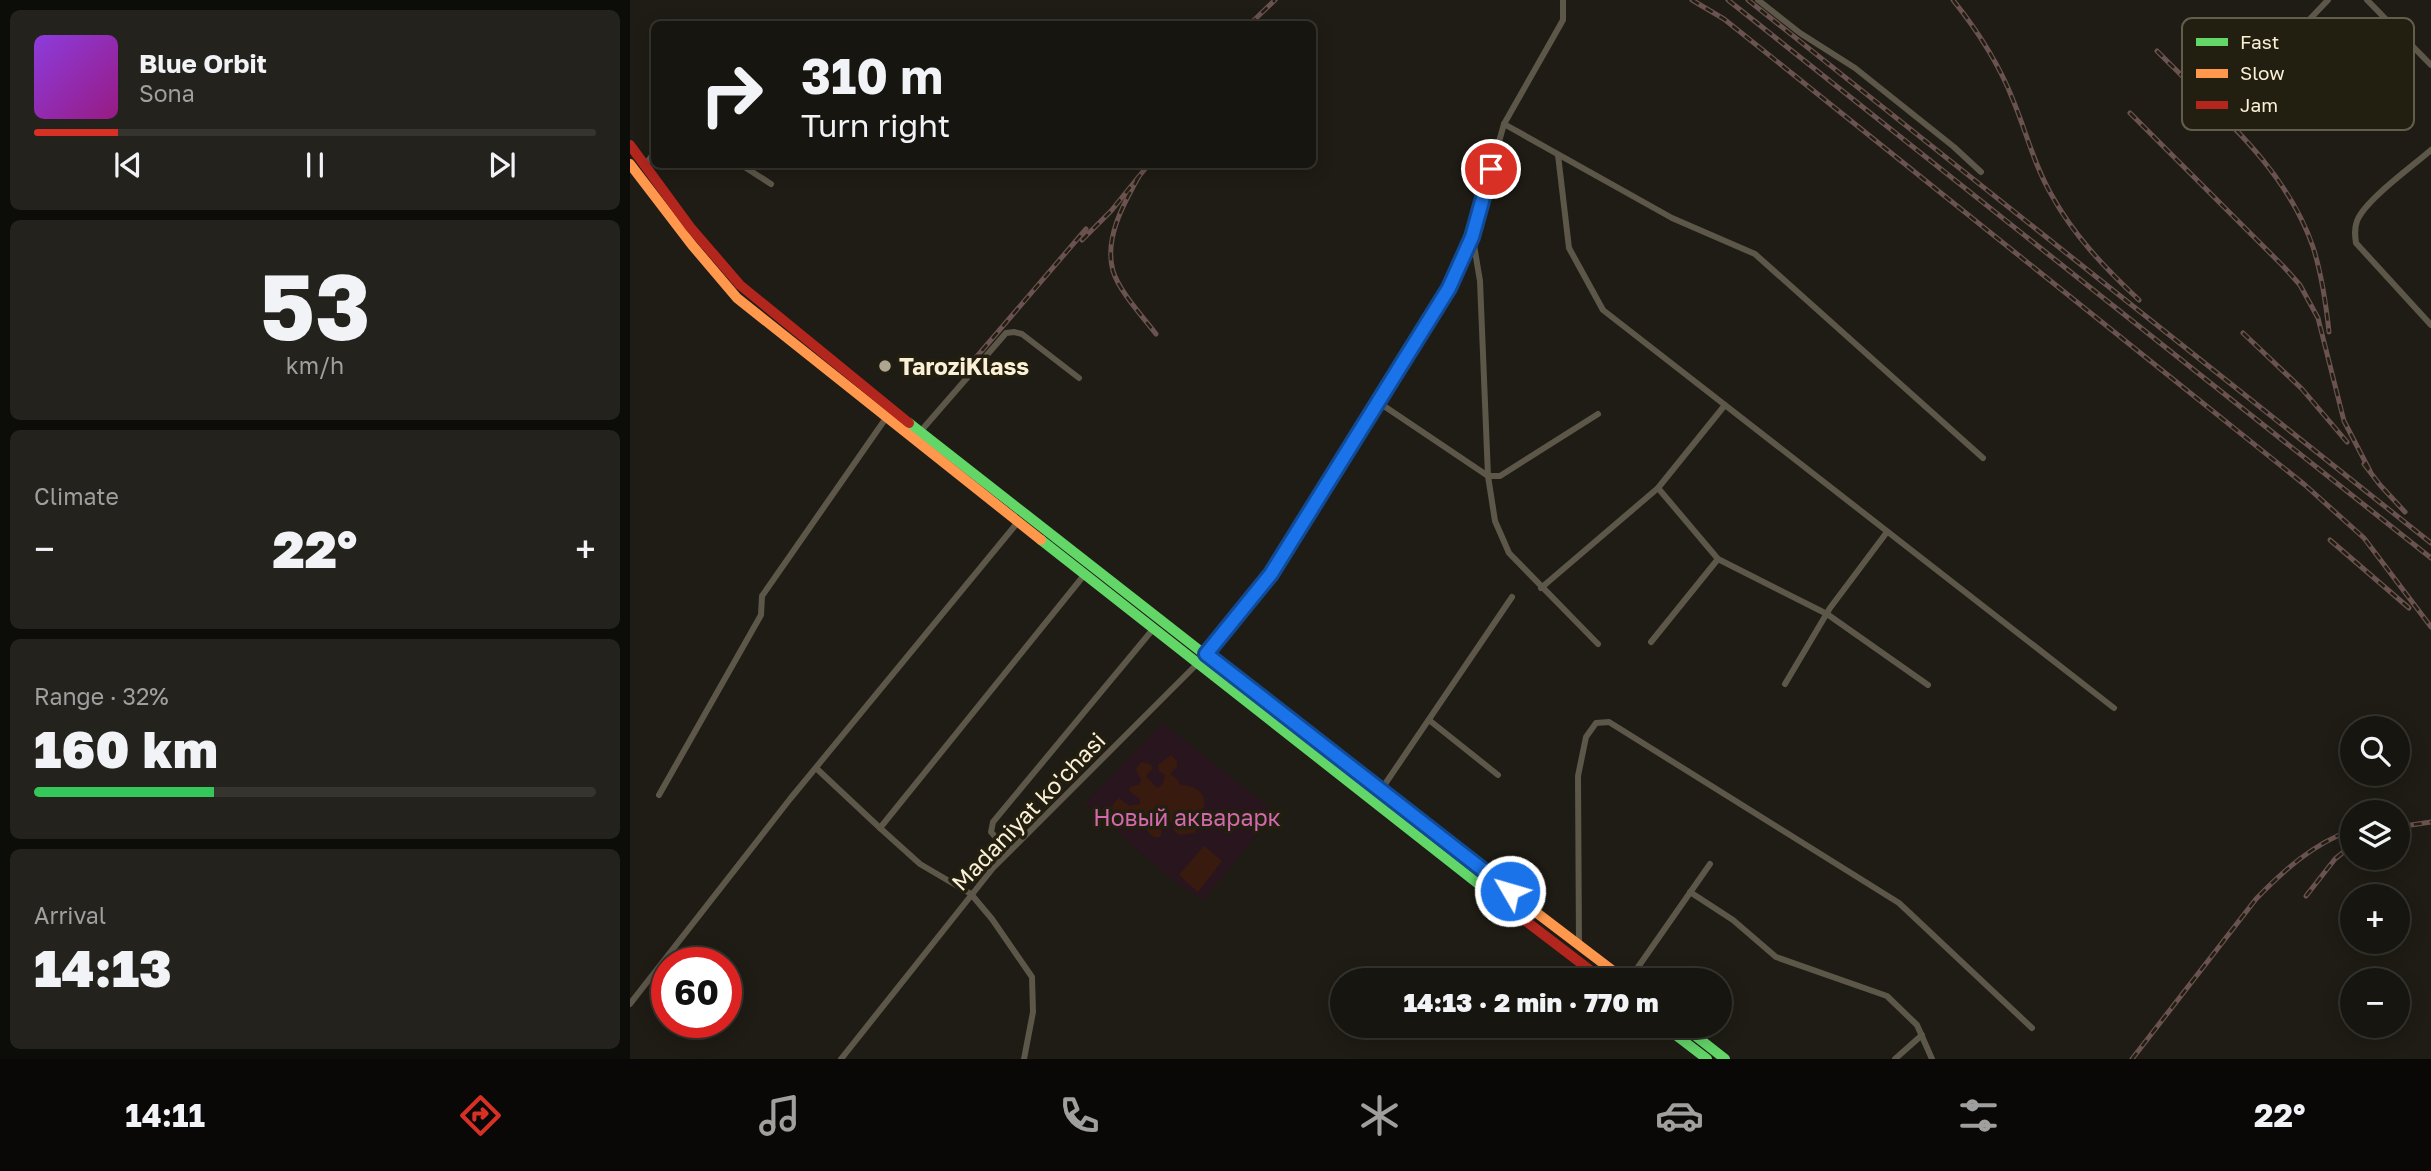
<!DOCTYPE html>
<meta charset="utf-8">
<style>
body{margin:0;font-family:"Golos Text",sans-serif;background:#23221d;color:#f1f3f6;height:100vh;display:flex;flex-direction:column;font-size:26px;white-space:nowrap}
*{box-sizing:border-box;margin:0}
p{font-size:23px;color:#9e9f9e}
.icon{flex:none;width:38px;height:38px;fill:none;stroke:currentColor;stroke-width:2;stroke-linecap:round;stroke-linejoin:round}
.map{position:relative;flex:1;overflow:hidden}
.side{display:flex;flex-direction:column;gap:10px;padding:10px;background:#0c0c08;width:630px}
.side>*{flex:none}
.hud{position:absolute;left:21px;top:21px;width:665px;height:147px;border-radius:10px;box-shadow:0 4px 18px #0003,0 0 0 2px #35342f;background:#16150f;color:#f1f3f6;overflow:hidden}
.buttons{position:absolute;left:1710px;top:716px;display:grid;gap:14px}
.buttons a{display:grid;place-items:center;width:70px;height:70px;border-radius:50%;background:#16150f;box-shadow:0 4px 18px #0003,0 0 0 2px #35342f;font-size:35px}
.speed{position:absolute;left:21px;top:947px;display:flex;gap:14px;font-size:35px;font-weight:700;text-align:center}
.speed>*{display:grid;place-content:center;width:91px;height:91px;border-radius:50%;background:#16150f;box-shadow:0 4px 18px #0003,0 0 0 2px #35342f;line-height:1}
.speed .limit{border:10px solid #d22;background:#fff;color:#111}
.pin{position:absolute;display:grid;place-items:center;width:60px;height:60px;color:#fff;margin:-30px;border:4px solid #fff;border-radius:50%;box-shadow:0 2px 7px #0007}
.me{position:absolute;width:77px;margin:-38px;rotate:308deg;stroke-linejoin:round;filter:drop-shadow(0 0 5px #0008)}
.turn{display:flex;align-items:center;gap:24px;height:147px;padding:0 35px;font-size:32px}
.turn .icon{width:91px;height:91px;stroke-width:2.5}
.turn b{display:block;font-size:49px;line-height:60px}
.big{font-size:52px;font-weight:800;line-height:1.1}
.side .card{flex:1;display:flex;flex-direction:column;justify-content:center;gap:10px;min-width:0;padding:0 24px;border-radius:10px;background:#23221d}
.side .dial{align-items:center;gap:0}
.dial b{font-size:91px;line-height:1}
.song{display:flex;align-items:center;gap:21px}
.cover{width:84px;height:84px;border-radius:10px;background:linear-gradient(135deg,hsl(270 70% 55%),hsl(310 70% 35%))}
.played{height:7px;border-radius:4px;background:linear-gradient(90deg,#d93025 15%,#35342f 15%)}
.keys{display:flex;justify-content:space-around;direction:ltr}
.heat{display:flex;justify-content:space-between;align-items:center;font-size:38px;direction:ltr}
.charge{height:10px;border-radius:5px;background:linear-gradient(90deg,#34c759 32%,#35342f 0)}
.trip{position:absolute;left:700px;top:968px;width:402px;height:70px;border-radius:35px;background:#16150f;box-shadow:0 4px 18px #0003,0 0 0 2px #35342f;font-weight:800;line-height:70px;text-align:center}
.menu{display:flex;height:112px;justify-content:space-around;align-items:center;background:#090806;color:#9e9f9e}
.menu .icon{width:49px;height:49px}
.menu .active{color:#d93025}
.menu b{font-size:32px;color:#f1f3f6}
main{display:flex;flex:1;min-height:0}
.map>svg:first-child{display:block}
.green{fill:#29151d}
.water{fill:#391a0f}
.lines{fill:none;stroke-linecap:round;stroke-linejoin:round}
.street{stroke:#5d574a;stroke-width:6}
.fast{stroke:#63d668;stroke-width:10}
.slow{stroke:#ff974d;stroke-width:10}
.jam{stroke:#b3261e;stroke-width:10}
.rail-casing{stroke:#6a5250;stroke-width:5}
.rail{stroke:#221e10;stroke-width:2.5;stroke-dasharray:8;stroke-linecap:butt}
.route-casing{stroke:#114b97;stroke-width:18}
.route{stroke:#1a73e8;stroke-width:12}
.poi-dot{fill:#aea691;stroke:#221e10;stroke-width:2.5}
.labels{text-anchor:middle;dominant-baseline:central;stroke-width:7;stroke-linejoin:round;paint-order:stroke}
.poi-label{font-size:23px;font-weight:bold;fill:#fbf0d5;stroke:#221e10;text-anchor:start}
.street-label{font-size:23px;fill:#fbf0d5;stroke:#221e10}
.park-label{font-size:23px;fill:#d369ad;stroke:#221e10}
.key{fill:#221e10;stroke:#635d4b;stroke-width:2}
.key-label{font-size:19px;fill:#fbf0d5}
</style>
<main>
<section class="side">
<div class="card">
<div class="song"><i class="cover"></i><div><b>Blue Orbit</b><p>Sona</p></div></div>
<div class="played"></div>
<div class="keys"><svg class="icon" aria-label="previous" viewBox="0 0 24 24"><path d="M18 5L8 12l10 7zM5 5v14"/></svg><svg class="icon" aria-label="pause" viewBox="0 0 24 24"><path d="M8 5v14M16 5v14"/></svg><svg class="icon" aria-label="next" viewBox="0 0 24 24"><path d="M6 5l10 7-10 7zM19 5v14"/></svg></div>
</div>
<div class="card dial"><b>53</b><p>km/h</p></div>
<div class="card"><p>Climate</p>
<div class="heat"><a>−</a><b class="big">22°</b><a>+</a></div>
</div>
<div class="card"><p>Range · 32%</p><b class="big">160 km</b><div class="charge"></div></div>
<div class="card"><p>Arrival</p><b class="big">14:13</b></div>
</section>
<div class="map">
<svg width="1801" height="1059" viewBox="0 0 1801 1059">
<rect width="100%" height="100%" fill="#1e1c14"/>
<polygon class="green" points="533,723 645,812 573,901 537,876 455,803"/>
<g class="water">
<path d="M541 755 547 761V767L540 774 548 780 550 785C564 786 576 790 574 807L568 811 567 815 570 824 564 833 550 835 544 831 542 823 536 820 532 822 531 835 528 838 522 836 516 829V822L505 817 501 821 492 823 482 808 483 804 489 798 499 806 510 804V799L499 791 500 787 510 784 511 780 506 769 511 762 520 764 523 768 516 776 527 788 532 785 535 776 533 773 529 772 528 765Z"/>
<polygon points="574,846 592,861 568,892 549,875"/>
</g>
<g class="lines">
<g class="street">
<polyline points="1128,0 1170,33 1225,68 1324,147 1351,172"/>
<polyline points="1737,0 1801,65"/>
<polyline points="1659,41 1698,0"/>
<polyline points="874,124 1042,218 1125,254 1353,458"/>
<path d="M1801 150C1783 166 1735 200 1727 221 1724 229 1725 236 1726 243L1801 325"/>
<polyline points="928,155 939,248 973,310 1484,708"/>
<polyline points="110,164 141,184"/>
<polyline points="15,165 24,153"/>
<polyline points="843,239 850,281 858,476 865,521 879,553 968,644"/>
<polyline points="748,402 858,476 870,476 968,414"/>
<polyline points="290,432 376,333 384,332 392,334 449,378"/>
<polyline points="1028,488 1088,559 1197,614 1298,685"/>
<polyline points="911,588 1028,488 1095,405"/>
<polyline points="1021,642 1088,559"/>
<polyline points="1155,684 1200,608 1257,532"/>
<polyline points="799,720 868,775"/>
<polyline points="186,768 250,828"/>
<polyline points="751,790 882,597"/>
<polyline points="29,795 131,615 132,596 256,418"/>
<polyline points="378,851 361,832 363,822 524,628"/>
<polyline points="1060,892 1103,920 1146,957 1257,996 1287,1025 1302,1059"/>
<polyline points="949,947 948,776 956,737 966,723 979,722 1269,903 1402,1028"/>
<polyline points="999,980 1080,864"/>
<polyline points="0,1004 160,799 388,522"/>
<polyline points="211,1059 363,868 568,663 641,574 819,288 842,237 874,124 933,20 933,0"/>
<polyline points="394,1059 403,1012 402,977 362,919 341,894 290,864 250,828 455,574"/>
<polyline points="1265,1059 1292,1035"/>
</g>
<g class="fast">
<polyline points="279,423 840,862"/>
<polyline points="411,540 884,912"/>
<polyline points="1034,1026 1077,1059"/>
<polyline points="1053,1026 1095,1059"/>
</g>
<g class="slow">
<polyline points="0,164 62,245 107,298 411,540"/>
<polyline points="840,862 995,980"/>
</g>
<g class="jam">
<polyline points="0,145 60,227 110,285 279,423"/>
<polyline points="884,912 973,980"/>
</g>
<defs>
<g id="rail">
<polyline points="1062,0 1094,19 1675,485 1734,538 1801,627"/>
<polyline points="1098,0 1801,558"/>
<polyline points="1118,0 1801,543"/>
<path d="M1323 0C1347 30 1369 64 1383 100 1396 131 1404 165 1421 194 1444 236 1475 268 1509 300"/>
<polyline points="620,24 645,0"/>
<path d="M1527 51C1585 110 1656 167 1683 247 1692 275 1696 304 1699 332"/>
<polyline points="1500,113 1653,266 1670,285 1688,318 1714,421 1740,471"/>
<path d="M508 178C493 205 474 239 483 271 489 291 513 317 526 334"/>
<polyline points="452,240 481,211 519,164"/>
<polyline points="1613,333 1672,389 1717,442"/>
<polyline points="331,375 456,229"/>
<polyline points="1734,464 1750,485 1775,512"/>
<polyline points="1700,540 1779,608"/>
<polyline points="1768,827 1801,822"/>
<polyline points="1676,896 1705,859 1722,845"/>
<path d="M1502 1059 1626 899C1653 871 1684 843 1722 830"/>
</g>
</defs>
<use href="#rail" class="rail-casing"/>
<use href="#rail" class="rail"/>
</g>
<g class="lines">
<defs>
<polyline id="route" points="861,169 842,237 819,288 641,574 576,654 880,891"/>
</defs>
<use href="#route" class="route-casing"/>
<use href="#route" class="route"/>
</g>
<circle class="poi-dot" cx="255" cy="366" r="7"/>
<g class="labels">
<g class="poi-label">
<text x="269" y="366">TaroziKlass</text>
</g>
<g class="street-label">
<text transform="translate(398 811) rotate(-46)">Madaniyat ko'chasi</text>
</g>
<g class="park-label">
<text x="557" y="817">Новый акварарк</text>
</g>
</g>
<rect x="1552" y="18" width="232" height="112" rx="10" class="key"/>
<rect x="1566" y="38" width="32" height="8" fill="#63d668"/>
<rect x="1566" y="69" width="32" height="9" fill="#ff974d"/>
<rect x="1566" y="101" width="32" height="8" fill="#b3261e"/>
<g class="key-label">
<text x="1610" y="49">Fast</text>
<text x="1610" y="80">Slow</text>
<text x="1610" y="112">Jam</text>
</g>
</svg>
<div class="buttons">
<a><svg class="icon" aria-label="search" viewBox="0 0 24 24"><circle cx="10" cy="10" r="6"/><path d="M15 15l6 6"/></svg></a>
<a><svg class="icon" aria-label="layers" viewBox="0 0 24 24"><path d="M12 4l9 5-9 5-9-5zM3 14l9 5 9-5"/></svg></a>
<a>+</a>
<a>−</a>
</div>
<div class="speed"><div class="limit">60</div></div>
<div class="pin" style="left:861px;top:169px;background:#d93025"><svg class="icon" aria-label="arrive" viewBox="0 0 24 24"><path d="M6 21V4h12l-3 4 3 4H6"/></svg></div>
<svg class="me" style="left:880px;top:891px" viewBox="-20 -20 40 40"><circle r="17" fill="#1a73e8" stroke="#fff" stroke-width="3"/><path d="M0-11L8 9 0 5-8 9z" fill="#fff"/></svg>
<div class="trip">14:13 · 2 min · 770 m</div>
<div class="hud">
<div class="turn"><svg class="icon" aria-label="right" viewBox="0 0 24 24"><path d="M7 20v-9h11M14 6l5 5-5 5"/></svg><div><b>310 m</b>Turn right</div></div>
</div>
</div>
</main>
<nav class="menu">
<b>14:11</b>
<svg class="icon active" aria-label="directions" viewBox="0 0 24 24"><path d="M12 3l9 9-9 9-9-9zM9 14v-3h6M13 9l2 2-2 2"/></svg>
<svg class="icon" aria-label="music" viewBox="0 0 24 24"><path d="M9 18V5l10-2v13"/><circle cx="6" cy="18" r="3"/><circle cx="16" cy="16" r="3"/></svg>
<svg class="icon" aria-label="phone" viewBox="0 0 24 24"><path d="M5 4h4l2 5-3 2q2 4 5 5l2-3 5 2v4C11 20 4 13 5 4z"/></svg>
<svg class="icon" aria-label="climate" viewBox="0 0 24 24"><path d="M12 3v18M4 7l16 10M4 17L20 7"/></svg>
<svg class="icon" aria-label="car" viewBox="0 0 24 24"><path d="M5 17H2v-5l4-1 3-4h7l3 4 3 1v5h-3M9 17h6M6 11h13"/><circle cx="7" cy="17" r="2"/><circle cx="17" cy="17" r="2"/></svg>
<svg class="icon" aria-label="filters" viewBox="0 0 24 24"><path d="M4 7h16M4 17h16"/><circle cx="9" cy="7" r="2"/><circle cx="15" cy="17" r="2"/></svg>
<b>22°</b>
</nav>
